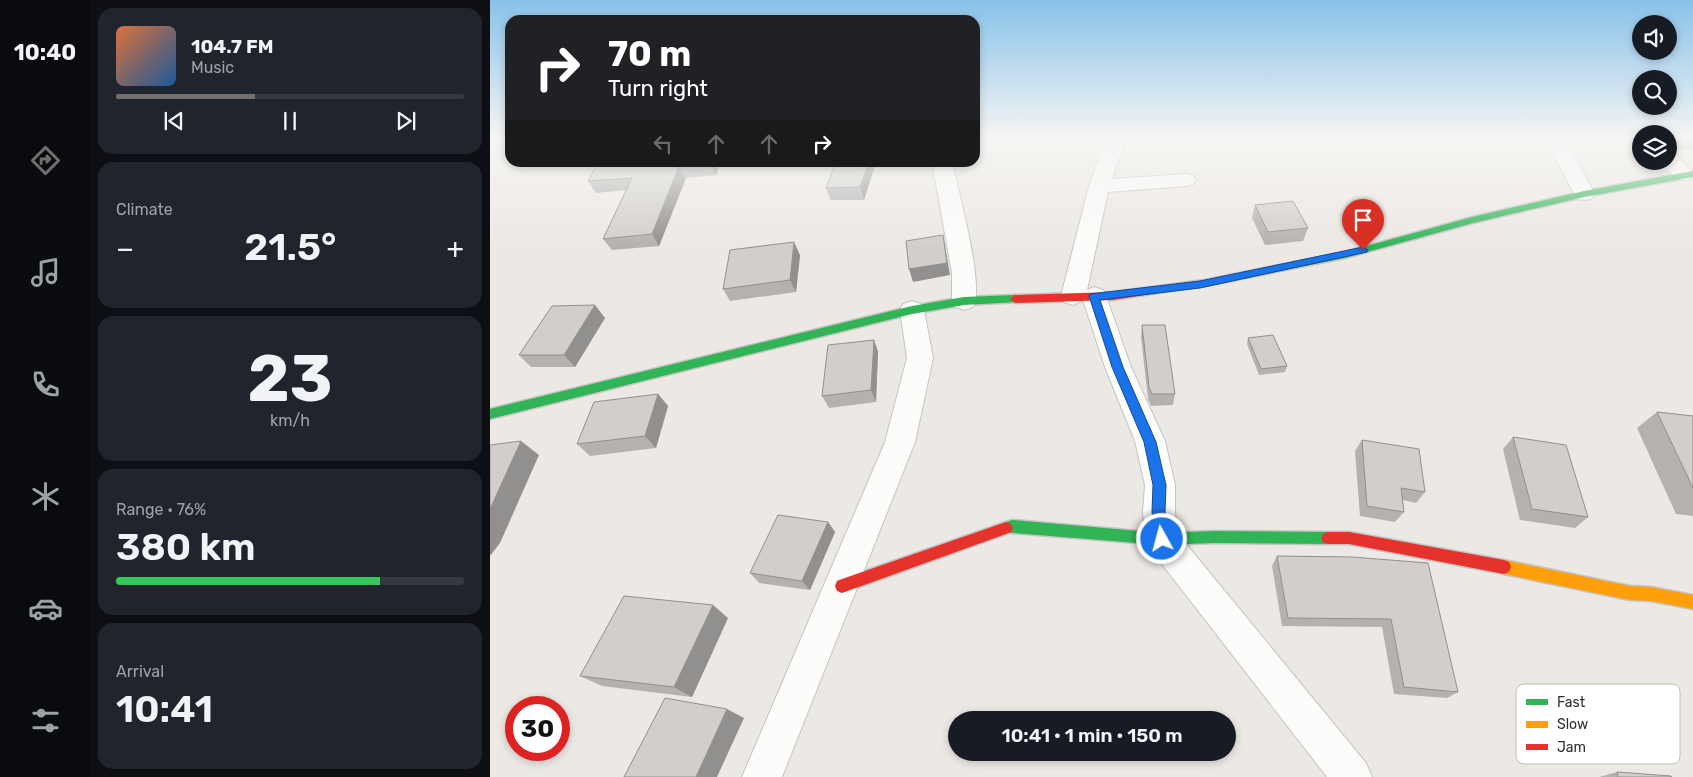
<!DOCTYPE html>
<meta charset="utf-8">
<style>
body{margin:0;font-family:Rubik,sans-serif;background:#20242c;color:#f1f3f6;height:100vh;display:flex;flex-direction:column;font-size:19px;white-space:nowrap}
*{box-sizing:border-box;margin:0}
p{font-size:16px;color:#9ea1a6}
.icon{flex:none;width:28px;height:28px;fill:none;stroke:currentColor;stroke-width:2;stroke-linecap:round;stroke-linejoin:round}
.map{position:relative;flex:1;overflow:hidden}
.panel{display:flex;flex-direction:column;gap:8px;padding:8px;background:#0d0f14;width:400px}
.panel>*{flex:none}
.banner{position:absolute;left:15px;top:15px;width:475px;height:152px;border-radius:15px;box-shadow:0 2px 8px #0003;background:#202124;color:#fff;overflow:hidden}
.fabs{position:absolute;left:1142px;top:15px;display:grid;gap:10px}
.fabs a{display:grid;place-items:center;width:45px;height:45px;border-radius:50%;background:#171b24;box-shadow:0 2px 8px #0003;font-size:25px}
.speed{position:absolute;left:15px;top:696px;display:flex;gap:10px;font-size:25px;font-weight:700;text-align:center}
.speed>*{display:grid;place-content:center;width:65px;height:65px;border-radius:50%;background:#171b24;box-shadow:0 2px 8px #0003;line-height:1}
.speed .limit{border:8px solid #d22;background:#fff;color:#111}
.pin{position:absolute;display:grid;place-items:center;width:42px;height:42px;color:#fff;margin:-51px -21px;border-radius:50% 50% 50% 0;rotate:-45deg;box-shadow:0 0 5px #0007}
.pin .icon{rotate:45deg}
.me{position:absolute;width:55px;margin:-28px;rotate:353deg;stroke-linejoin:round;filter:drop-shadow(0 0 4px #0008)}
.turn{display:flex;align-items:center;gap:18px;height:105px;padding:0 20px;font-size:22px}
.turn .icon{width:65px;height:65px;stroke-width:2.5}
.turn b{display:block;font-size:35px;line-height:42px}
.lanes{display:flex;align-items:center;height:48px;padding:0 20px;background:#0003;justify-content:center;gap:25px;direction:ltr}
.lanes .off{opacity:.35}
.big{font-size:38px;font-weight:600;line-height:1.1}
.panel .tile{flex:1;display:flex;flex-direction:column;justify-content:center;gap:8px;min-width:0;padding:0 18px;border-radius:15px;background:#20242c}
.panel .dial{align-items:center;gap:0}
.dial b{font-size:65px;line-height:1}
.song{display:flex;align-items:center;gap:15px}
.cover{width:60px;height:60px;border-radius:8px;background:linear-gradient(135deg,hsl(20 70% 55%),hsl(210 70% 35%))}
.played{height:5px;border-radius:2px;background:linear-gradient(90deg,#706f6e 40%,#363941 40%)}
.keys{display:flex;justify-content:space-around;direction:ltr}
.heat{display:flex;justify-content:space-between;align-items:center;font-size:28px;direction:ltr}
.charge{height:8px;border-radius:4px;background:linear-gradient(90deg,#34c759 76%,#363941 0)}
.trip{position:absolute;left:458px;top:711px;width:288px;height:50px;border-radius:25px;background:#171b24;box-shadow:0 2px 8px #0003;font-weight:600;line-height:50px;text-align:center}
main{display:flex;flex:1;min-height:0}
.menu{display:flex;flex-direction:column;width:90px;justify-content:space-around;align-items:center;background:#090b0e;color:#9ea1a6}
.menu .icon{width:35px;height:35px}
.menu .current{color:#706f6e}
.menu b{font-size:22px;color:#f1f3f6}
.map>svg:first-child{display:block}
.lines{fill:none;stroke-linecap:round;stroke-linejoin:round}
.street-casing{stroke:#c5c4c5;stroke-width:2}
.fast-casing{stroke:#c5c4c5;stroke-width:3}
.slow-casing{stroke:#c5c4c5;stroke-width:3}
.jam-casing{stroke:#c5c4c5;stroke-width:3}
.street{fill:#fcfcfb;fill-rule:evenodd}
.fast{fill:#30b455;fill-rule:evenodd}
.slow{fill:#ff9f0a;fill-rule:evenodd}
.jam{fill:#e5322d;fill-rule:evenodd}
.wall{fill:#b4b1af}
.shaded-wall{fill:#92908e}
.building{fill:#d1cecb;stroke:#92908e}
.route{fill:#1a73e8;stroke:#114b97}
.key{fill:#fff;stroke:#c0c0c0;stroke-width:1}
.key-label{font-size:14px;fill:#2e2e2e}
</style>
<main>
<nav class="menu">
<b>10:40</b>
<svg class="icon current" aria-label="directions" viewBox="0 0 24 24"><path d="M12 3l9 9-9 9-9-9zM9 14v-3h6M13 9l2 2-2 2"/></svg>
<svg class="icon" aria-label="music" viewBox="0 0 24 24"><path d="M9 18V5l10-2v13"/><circle cx="6" cy="18" r="3"/><circle cx="16" cy="16" r="3"/></svg>
<svg class="icon" aria-label="phone" viewBox="0 0 24 24"><path d="M5 4h4l2 5-3 2q2 4 5 5l2-3 5 2v4C11 20 4 13 5 4z"/></svg>
<svg class="icon" aria-label="climate" viewBox="0 0 24 24"><path d="M12 3v18M4 7l16 10M4 17L20 7"/></svg>
<svg class="icon" aria-label="car" viewBox="0 0 24 24"><path d="M5 17H2v-5l4-1 3-4h7l3 4 3 1v5h-3M9 17h6M6 11h13"/><circle cx="7" cy="17" r="2"/><circle cx="17" cy="17" r="2"/></svg>
<svg class="icon" aria-label="filters" viewBox="0 0 24 24"><path d="M4 7h16M4 17h16"/><circle cx="9" cy="7" r="2"/><circle cx="15" cy="17" r="2"/></svg>
</nav>
<section class="panel">
<div class="tile">
<div class="song"><i class="cover"></i><div><b>104.7 FM</b><p>Music</p></div></div>
<div class="played"></div>
<div class="keys"><svg class="icon" aria-label="previous" viewBox="0 0 24 24"><path d="M18 5L8 12l10 7zM5 5v14"/></svg><svg class="icon" aria-label="pause" viewBox="0 0 24 24"><path d="M8 5v14M16 5v14"/></svg><svg class="icon" aria-label="next" viewBox="0 0 24 24"><path d="M6 5l10 7-10 7zM19 5v14"/></svg></div>
</div>
<div class="tile"><p>Climate</p>
<div class="heat"><a>−</a><b class="big">21.5°</b><a>+</a></div>
</div>
<div class="tile dial"><b>23</b><p>km/h</p></div>
<div class="tile"><p>Range · 76%</p><b class="big">380 km</b><div class="charge"></div></div>
<div class="tile"><p>Arrival</p><b class="big">10:41</b></div>
</section>
<div class="map">
<svg width="1203" height="777" viewBox="0 0 1203 777">
<rect width="100%" height="100%" fill="#ece8e4"/>
<g class="lines">
<defs>
<g id="street">
<polygon points="616,138 636,138 622,179 696,174 703,176 706,180 703,184 696,186 618,192 597,290 604,287 613,290 616,296 641,367 675,441 685,485 685,512 687,533 876,763 882,777 837,777 661,550 656,539 653,512 655,485 645,441 615,367 593,300 583,305 574,302 571,296 599,186"/>
<polygon points="1054,138 1074,138 1105,194 1101,199 1094,200 1087,199"/>
<path d="M1179 153 1186 155 1201 171 1203 173 1201 179C1187 183 1181 173 1172 163L1171 161H1179Z"/>
<path d="M442 162H462C468 191 495 285 483 307L474 310 465 307 462 301V273Z"/>
<polygon points="422,301 431,304 434,310 443,358 425,442 292,777 252,777 395,442 417,358 410,310 413,304"/>
</g>
<g id="fast">
<polygon points="1203,171 1203,177 1094,197 983,223 855,258 715,286 710,283 715,280 855,252 982,217 1094,191"/>
<polygon points="525,295 530,299 529,302 474,305 422,314 0,419 0,409 422,306 474,297"/>
<polygon points="522,520 672,533 724,531 838,532 843,534 845,538 843,542 838,544 724,543 672,545 511,532 509,528 511,524"/>
</g>
<polygon id="slow" points="1014,560 1140,586 1161,587 1203,595 1203,609 1161,601 1140,600 1014,574 1009,572 1007,567 1009,562"/>
<g id="jam">
<polygon points="715,280 720,283 718,285 623,300 525,303 520,299 525,295 623,292"/>
<polygon points="516,522 521,524 523,528 521,532 516,534 352,593 347,591 345,586 347,581 352,579"/>
<polygon points="838,532 859,532 1014,560 1019,562 1021,567 1019,572 1014,574 859,544 838,544 833,542 831,538 833,534"/>
</g>
</defs>
<use href="#street" class="street-casing"/>
<use href="#fast" class="fast-casing"/>
<use href="#slow" class="slow-casing"/>
<use href="#jam" class="jam-casing"/>
<use href="#street" class="street"/>
<use href="#fast" class="fast"/>
<use href="#slow" class="slow"/>
<use href="#jam" class="jam"/>
</g>
<g class="wall">
<polygon points="1179,138 1203,138 1203,149 1179,148"/>
<polygon points="108,162 230,162 226,175 196,178 169,246 122,250 113,239 136,190 106,193 98,181"/>
<polygon points="346,162 386,162 374,200 341,200 336,188"/>
<polygon points="765,205 818,228 813,241 775,245 762,218"/>
<polygon points="310,255 306,292 240,301 233,289"/>
<polygon points="115,318 85,367 41,367 29,355"/>
<polygon points="652,325 685,394 683,405 661,406 658,399 651,337"/>
<polygon points="758,338 797,366 795,372 769,375 757,344"/>
<polygon points="384,340 388,352 386,402 339,408 332,396"/>
<polygon points="168,394 178,406 166,448 100,456 87,444"/>
<polygon points="1167,412 1203,416 1203,516 1186,514 1147,428"/>
<polygon points="1023,437 1098,517 1085,528 1030,520 1013,449"/>
<polygon points="872,440 935,492 926,503 913,500 914,512 905,522 870,516 865,451"/>
<polygon points="338,522 345,532 320,590 269,583 260,573"/>
<polygon points="787,556 862,557 968,692 957,698 904,694 892,627 792,626 782,566"/>
<polygon points="238,618 202,697 112,686 90,676"/>
<polygon points="1127,772 1182,777 1109,777"/>
</g>
<g class="shaded-wall">
<polygon points="220,162 230,162 226,175 220,164"/>
<polygon points="379,162 386,162 374,200 370,187"/>
<polygon points="189,166 196,178 169,246 162,234"/>
<polygon points="453,235 460,275 423,282 419,269"/>
<polygon points="304,242 310,255 306,292 300,280"/>
<polygon points="105,305 115,318 85,367 74,355"/>
<polygon points="384,340 388,352 386,402 381,390"/>
<polygon points="168,394 178,406 166,448 155,436"/>
<polygon points="31,441 49,455 10,543 0,556 0,509"/>
<polygon points="338,522 345,532 320,590 312,581"/>
<polygon points="223,605 238,618 202,697 184,687"/>
<polygon points="237,709 254,718 227,777 206,777"/>
</g>
<g class="building">
<polygon points="108,162 220,162 220,164 189,166 162,234 113,239 142,178 98,181"/>
<polygon points="346,162 379,162 370,187 336,188"/>
<polygon points="803,201 818,228 778,232 765,205"/>
<polygon points="453,235 457,263 419,269 416,241"/>
<polygon points="304,242 300,280 233,289 240,250"/>
<polygon points="105,305 74,355 29,355 62,306"/>
<polygon points="652,325 675,325 685,394 662,394 659,387"/>
<polygon points="783,335 797,366 771,369 758,338"/>
<polygon points="384,340 381,390 332,396 338,345"/>
<polygon points="168,394 155,436 87,444 104,402"/>
<polygon points="1167,412 1203,416 1203,488"/>
<polygon points="1023,437 1076,445 1098,517 1042,509"/>
<polygon points="872,440 929,449 935,492 911,488 914,512 877,506"/>
<polygon points="31,441 0,509 0,445"/>
<polygon points="288,515 338,522 312,581 260,573"/>
<polygon points="787,556 862,557 938,563 968,692 914,687 901,619 798,618"/>
<polygon points="134,596 223,605 184,687 90,676"/>
<polygon points="175,698 237,709 206,777 134,777"/>
<polygon points="1127,772 1181,776 1182,777 1128,777"/>
</g>
<linearGradient id="sky" x2="0" y2="1"><stop stop-color="#88c2ea"/><stop offset="0.56" stop-color="#f6f5f3"/><stop offset="1" stop-color="#f6f5f3" stop-opacity="0"/></linearGradient>
<rect width="1203" height="247" fill="url(#sky)"/>
<polygon class="route" points="873,247 878,250 877,252 710,288 610,300 633,367 666,442 676,485 675,512 679,539 677,544 672,545 667,544 662,512 663,485 654,442 622,367 599,296 600,294 710,281"/>
<rect x="1026" y="684" width="164" height="80" rx="8" class="key"/>
<rect x="1036" y="699" width="22" height="6" fill="#30b455"/>
<rect x="1036" y="721" width="22" height="7" fill="#ff9f0a"/>
<rect x="1036" y="744" width="22" height="6" fill="#e5322d"/>
<g class="key-label">
<text x="1067" y="707">Fast</text>
<text x="1067" y="729">Slow</text>
<text x="1067" y="752">Jam</text>
</g>
</svg>
<div class="fabs">
<a><svg class="icon" aria-label="sound" viewBox="0 0 24 24"><path d="M4 9h4l5-4v14l-5-4H4zM17 9q2 3 0 6"/></svg></a>
<a><svg class="icon" aria-label="search" viewBox="0 0 24 24"><circle cx="10" cy="10" r="6"/><path d="M15 15l6 6"/></svg></a>
<a><svg class="icon" aria-label="layers" viewBox="0 0 24 24"><path d="M12 4l9 5-9 5-9-5zM3 14l9 5 9-5"/></svg></a>
</div>
<div class="speed"><div class="limit">30</div></div>
<div class="pin" style="left:873px;top:250px;background:#d93025"><svg class="icon" aria-label="arrive" viewBox="0 0 24 24"><path d="M6 21V4h12l-3 4 3 4H6"/></svg></div>
<svg class="me" style="left:672px;top:539px" viewBox="-20 -20 40 40"><circle r="17" fill="#1a73e8" stroke="#fff" stroke-width="3"/><path d="M0-11L8 9 0 5-8 9z" fill="#fff"/></svg>
<div class="trip">10:41 · 1 min · 150 m</div>
<div class="banner">
<div class="turn"><svg class="icon" aria-label="right" viewBox="0 0 24 24"><path d="M7 20v-9h11M14 6l5 5-5 5"/></svg><div><b>70 m</b>Turn right</div></div>
<div class="lanes"><svg class="icon off" aria-label="left" viewBox="0 0 24 24"><path d="M17 20v-9H6M10 6l-5 5 5 5"/></svg><svg class="icon off" aria-label="ahead" viewBox="0 0 24 24"><path d="M12 20V5M6 11l6-6 6 6"/></svg><svg class="icon off" aria-label="ahead" viewBox="0 0 24 24"><path d="M12 20V5M6 11l6-6 6 6"/></svg><svg class="icon" aria-label="right" viewBox="0 0 24 24"><path d="M7 20v-9h11M14 6l5 5-5 5"/></svg></div>
</div>
</div>
</main>
